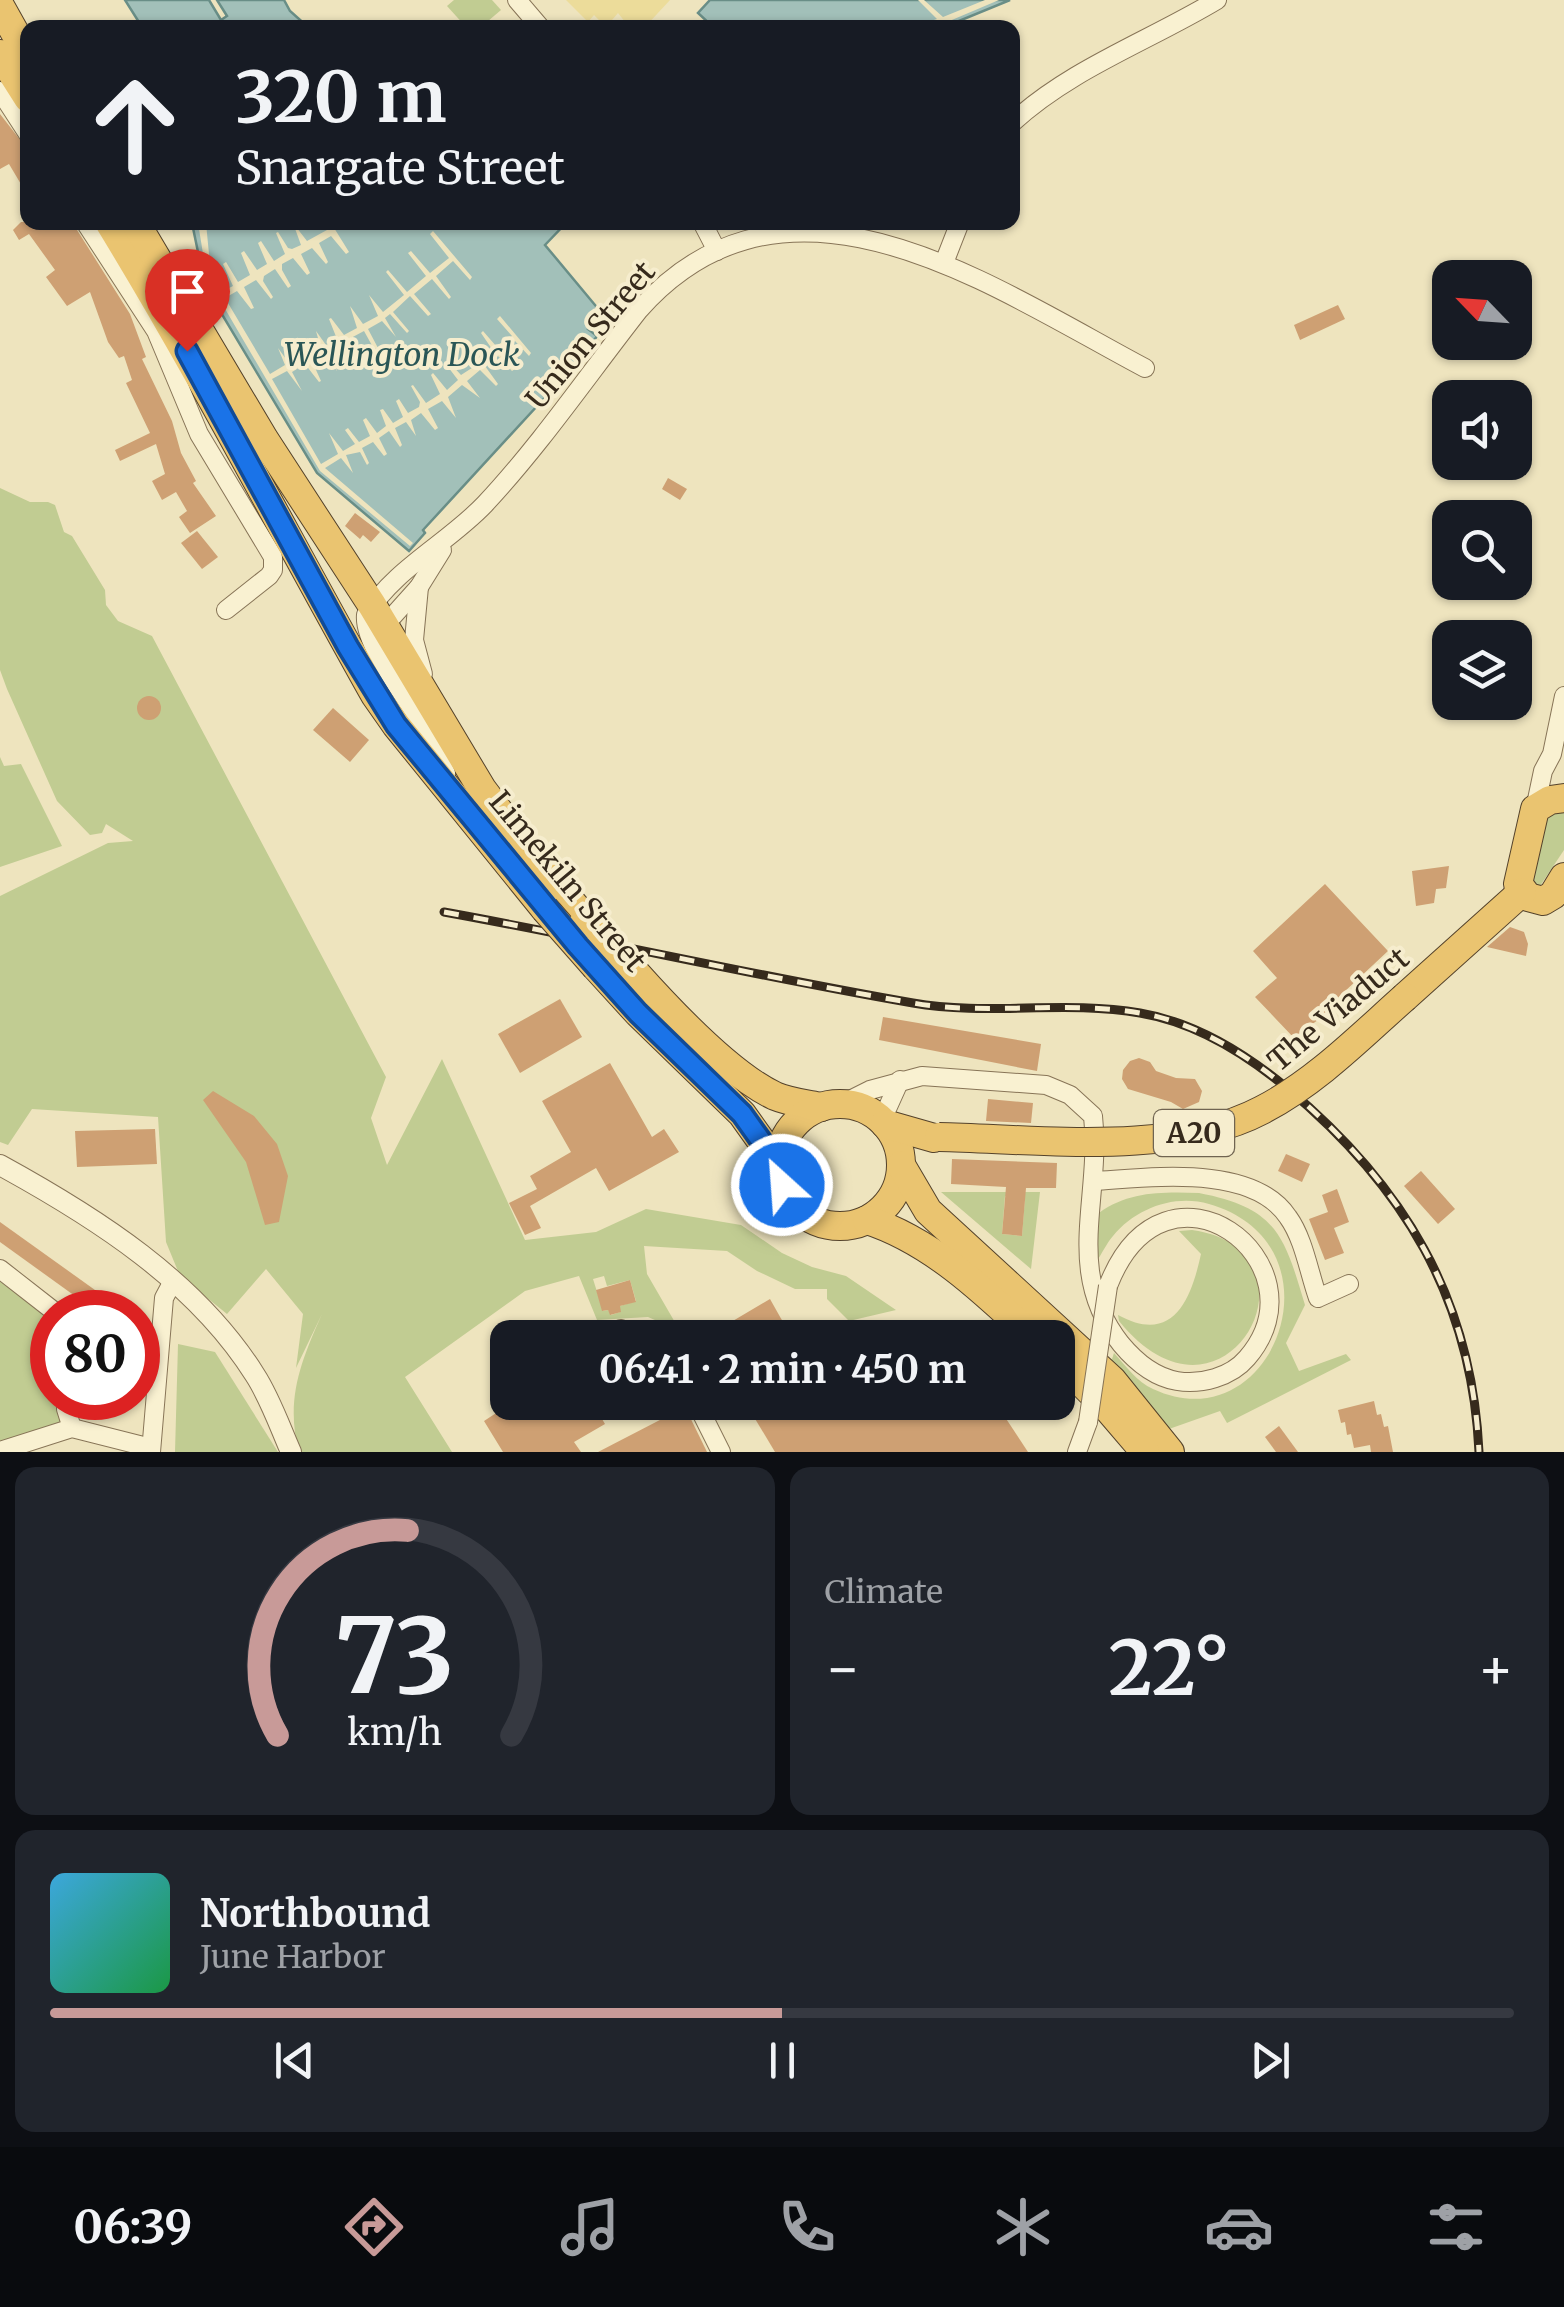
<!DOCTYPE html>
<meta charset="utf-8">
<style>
body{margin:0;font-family:Merriweather,serif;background:#20242c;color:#f1f3f6;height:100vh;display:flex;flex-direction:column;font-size:38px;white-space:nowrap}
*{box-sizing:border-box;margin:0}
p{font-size:32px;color:#9ea1a6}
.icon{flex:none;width:55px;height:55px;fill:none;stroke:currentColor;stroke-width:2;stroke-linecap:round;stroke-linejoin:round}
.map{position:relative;height:1452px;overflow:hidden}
.drawer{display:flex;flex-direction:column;gap:15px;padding:15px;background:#0d0f14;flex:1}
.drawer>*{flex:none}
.banner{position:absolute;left:20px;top:20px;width:1000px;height:210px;border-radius:20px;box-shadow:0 2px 8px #0004;background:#171b24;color:#f1f3f6;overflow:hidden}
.needle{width:65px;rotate:295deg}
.controls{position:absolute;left:1432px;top:260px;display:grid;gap:20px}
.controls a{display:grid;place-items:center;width:100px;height:100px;border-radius:20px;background:#171b24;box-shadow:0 2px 8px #0004;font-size:50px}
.speed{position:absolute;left:30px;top:1290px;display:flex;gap:20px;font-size:50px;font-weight:700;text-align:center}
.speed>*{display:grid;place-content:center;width:130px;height:130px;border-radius:50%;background:#171b24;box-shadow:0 2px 8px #0004;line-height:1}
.speed .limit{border:15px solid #d22;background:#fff;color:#111}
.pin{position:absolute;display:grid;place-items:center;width:85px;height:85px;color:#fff;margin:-102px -42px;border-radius:50% 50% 50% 0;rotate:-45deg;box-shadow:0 0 10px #0007}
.pin .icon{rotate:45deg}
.me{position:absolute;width:110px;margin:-55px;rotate:334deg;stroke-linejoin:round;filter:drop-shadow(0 0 8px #0008)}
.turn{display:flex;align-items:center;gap:35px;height:210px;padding:0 50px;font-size:45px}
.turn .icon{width:130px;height:130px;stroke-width:2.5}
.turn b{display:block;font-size:70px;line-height:85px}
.big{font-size:75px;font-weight:700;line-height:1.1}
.drawer .widget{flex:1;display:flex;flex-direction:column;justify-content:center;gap:15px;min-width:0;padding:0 35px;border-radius:20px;background:#20242c}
.drawer .dial{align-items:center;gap:0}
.dial svg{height:260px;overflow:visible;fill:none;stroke:#363941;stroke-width:7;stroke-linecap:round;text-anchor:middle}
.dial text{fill:#f1f3f6;stroke:none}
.song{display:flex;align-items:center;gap:30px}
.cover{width:120px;height:120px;border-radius:15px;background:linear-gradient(135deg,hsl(200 70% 55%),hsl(140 70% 35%))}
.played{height:10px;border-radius:5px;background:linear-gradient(90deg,#c89a98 50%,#363941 50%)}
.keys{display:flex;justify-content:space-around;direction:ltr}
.heat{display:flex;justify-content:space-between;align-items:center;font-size:55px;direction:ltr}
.drawer .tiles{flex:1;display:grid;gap:15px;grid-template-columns:1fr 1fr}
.widget:last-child{grid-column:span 2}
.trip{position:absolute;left:490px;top:1320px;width:585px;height:100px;border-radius:20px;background:#171b24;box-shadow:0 2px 8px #0004;font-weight:700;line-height:100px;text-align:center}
.tab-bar{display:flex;height:160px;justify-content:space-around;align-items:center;background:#090b0e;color:#9ea1a6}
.tab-bar .icon{width:70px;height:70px}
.tab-bar .on{color:#c89a98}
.tab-bar b{font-size:45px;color:#f1f3f6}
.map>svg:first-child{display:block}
.green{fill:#c1cc92;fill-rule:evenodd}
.sand{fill:#ecdc9a}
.water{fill:#a2c0b9;stroke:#698e87;stroke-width:2.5}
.pier{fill:#eee4be}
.building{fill:#cea073}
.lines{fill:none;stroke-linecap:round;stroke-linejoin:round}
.minor-casing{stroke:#877457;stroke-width:20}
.tertiary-casing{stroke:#877457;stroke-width:22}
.trunk-casing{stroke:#54422b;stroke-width:30}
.minor{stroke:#f9f1d1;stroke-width:18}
.tertiary{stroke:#f9f1d1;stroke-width:20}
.trunk{stroke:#eac470;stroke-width:28}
.rail-casing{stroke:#362a1c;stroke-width:9}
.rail{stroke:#f6edce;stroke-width:5;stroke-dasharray:15;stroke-linecap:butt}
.minor-bridge-casing{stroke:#877457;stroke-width:20;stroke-linecap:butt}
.trunk-bridge-casing{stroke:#54422b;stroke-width:30;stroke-linecap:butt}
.minor-bridge{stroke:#f9f1d1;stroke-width:18}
.trunk-bridge{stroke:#eac470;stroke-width:28}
.route-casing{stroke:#114b97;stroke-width:25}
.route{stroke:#1a73e8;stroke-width:18}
.labels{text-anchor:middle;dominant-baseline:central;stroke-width:8;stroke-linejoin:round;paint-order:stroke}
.shield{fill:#f6edce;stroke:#706451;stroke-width:2.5}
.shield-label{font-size:28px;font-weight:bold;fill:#362a1c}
.street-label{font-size:30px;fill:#362a1c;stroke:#f6edce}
.water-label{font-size:32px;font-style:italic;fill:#2a5656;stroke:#f6edce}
</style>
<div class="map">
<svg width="1564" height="1452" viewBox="0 0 1564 1452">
<rect width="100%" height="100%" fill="#eee4be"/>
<g class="green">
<polygon points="454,0 492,0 501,10 481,27 466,27 447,6"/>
<path d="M0 488 30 502H48L55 505 64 532 72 536 105 590 106 605 118 621 152 636 386 1077 371 1118 387 1165 442 1059 525 1240 596 1232 646 1209 741 1225 782 1253 812 1267 846 1276 896 1310 849 1321 827 1299V1289H795L757 1271 727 1251 644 1246 647 1274 680 1331 648 1317 597 1320 579 1276 525 1291 405 1377 452 1452H299C285 1400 301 1361 322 1314L296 1368 303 1314 266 1269 227 1314 180 1276 166 1242 158 1117 32 1109 8 1145 0 1142V896L108 843 133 841 106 824 102 833 90 835 57 801 7 689 0 670ZM604 1276 607 1286 630 1280 636 1301 620 1306V1312L611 1315 608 1310 603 1311 593 1279Z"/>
<polygon points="0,757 4,766 21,764 62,846 0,867"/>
<polygon points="1564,812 1564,850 1534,895 1526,889 1545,814"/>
<path d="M941 1192H1040L1031 1269ZM1005 1196 1025 1198 1022 1236 1002 1234Z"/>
<path d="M1199 1193C1277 1208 1284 1235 1305 1305L1286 1343 1299 1371 1346 1354 1351 1360 1227 1423 1220 1411 1169 1429 1110 1365 1114 1353C1126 1366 1137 1382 1153 1389 1274 1445 1348 1244 1209 1204 1175 1194 1136 1208 1113 1236 1106 1244 1102 1254 1096 1262L1099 1213C1129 1191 1163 1192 1199 1193Z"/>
<path d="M1192 1230C1333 1250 1225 1452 1119 1321L1118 1315C1173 1345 1191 1300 1201 1254L1179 1231Z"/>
<polygon points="0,1281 48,1318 52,1318 52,1398 62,1398 68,1423 0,1446"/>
<polygon points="178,1344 215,1352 278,1452 175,1452"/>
</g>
<polygon class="sand" points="566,0 670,0 644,28 629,27 618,13 606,27 594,15 588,22"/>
<g class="water">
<polygon points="125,0 209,0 221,20 227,16 217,0 284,0 290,11 308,27 142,27"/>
<polygon points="710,0 1010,0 942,28 713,27 698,13"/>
<path d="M525 222 530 227 535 223H566L545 245 600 311 588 329 597 336C585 353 571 386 550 392L423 530 425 533 409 551 317 473 205 286 192 223Z"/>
</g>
<g class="pier">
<polygon points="918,0 924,0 943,17 985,0 999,0 940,25 912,27 937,19"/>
<polygon points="198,223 206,223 211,275 221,292 233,286 223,264 226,262 238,282 250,275 241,253 244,251 257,270 267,264 258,243 261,241 274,261 285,254 276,233 278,232 288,248 292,249 301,245 293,223 307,241 327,230 326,223 331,223 349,252 346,254 331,236 319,243 328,262 326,264 312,248 301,254 310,273 307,275 293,258 282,264 282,270 291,286 288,288 275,269 264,276 263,281 273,297 271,299 256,280 244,287 254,308 251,309 237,291 225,298 270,374 285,365 278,348 291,366 304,359 297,337 310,355 321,349 316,331 326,345 337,339 329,319 331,318 344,335 357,328 350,306 363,324 378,316 369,295 383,312 404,295 386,272 388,270 407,292 426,276 408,253 411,251 430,273 449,258 430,234 433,231 472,277 470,280 453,261 436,276 451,297 449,299 432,279 414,294 431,314 428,316 410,296 393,312 409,331 407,333 390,314 385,318 396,337 382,321 368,329 378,348 374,349 364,331 349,339 358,359 356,360 343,342 330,350 337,371 324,354 312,361 321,381 319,382 305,364 292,372 302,391 287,371 272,379 321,464 338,454 329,433 343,451 355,444 345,430 348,428 359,442 370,436 363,420 366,418 377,433 386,426 380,410 383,409 393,423 403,417 396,401 399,399 408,413 419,407 420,402 411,386 413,385 426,403 440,394 431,375 433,373 447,390 458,380 445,363 448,361 461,375 475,366 463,348 466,346 482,362 494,352 481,333 483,331 496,346 512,336 497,319 500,316 531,353 529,356 515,341 502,352 515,369 512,371 498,356 485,366 498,384 496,386 480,370 467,381 480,398 462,385 448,397 456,418 442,401 428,409 438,428 435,430 421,413 411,420 416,436 406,422 395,428 402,445 400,447 389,431 379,438 387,454 384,456 373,442 362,448 369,463 367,465 360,452 346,455 353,473 341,458 325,468 413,543 410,546 320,471 207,278"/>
</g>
<g class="building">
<polygon points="0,114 28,150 28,196 9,164 0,169"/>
<polygon points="21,222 72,222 130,314 146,357 142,359 172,421 181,453 196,481 193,483 216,516 190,533 179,517 187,511 176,492 162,500 152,481 165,474 156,444 120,461 115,450 150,433 126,383 132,380 124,356 119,358 108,342 90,292 67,306 46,277 55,270 29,234 19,240 13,230"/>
<polygon points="1338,305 1345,319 1300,340 1294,325"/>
<polygon points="668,478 687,489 680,500 662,489"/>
<polygon points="355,513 380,532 371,542 363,535 360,539 345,526"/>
<polygon points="197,531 218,557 202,569 181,543"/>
<circle cx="149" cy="708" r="12"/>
<polygon points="333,708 369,740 350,762 313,730"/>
<polygon points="1449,866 1446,888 1436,889 1434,903 1416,906 1412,871"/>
<polygon points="1325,884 1388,951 1328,1007 1331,1010 1294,1038 1255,997 1277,978 1253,951"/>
<polygon points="1510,927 1524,932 1528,944 1526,956 1487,947"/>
<polygon points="560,999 582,1037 520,1073 498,1034"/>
<polygon points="883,1017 1041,1044 1037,1071 879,1040"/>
<polygon points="1139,1058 1150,1062 1156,1071 1176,1078 1195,1079 1202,1091 1199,1102 1183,1109 1171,1102 1128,1089 1122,1079 1123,1070 1130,1061"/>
<polygon points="610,1063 652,1137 664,1129 679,1152 609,1191 596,1168 530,1206 541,1228 525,1235 509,1203 537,1189 530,1176 571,1152 542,1101"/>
<polygon points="213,1091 254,1116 277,1144 288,1176 279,1222 265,1225 246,1162 203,1100"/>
<polygon points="988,1099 1033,1103 1031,1123 986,1121"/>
<polygon points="155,1129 157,1164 77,1167 75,1131"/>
<polygon points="1286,1154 1310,1164 1302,1182 1278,1171"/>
<polygon points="952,1159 1057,1163 1056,1188 1026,1188 1022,1236 1002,1234 1006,1187 951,1184"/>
<polygon points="1421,1171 1455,1209 1438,1224 1404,1186"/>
<polygon points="1337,1189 1349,1222 1334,1228 1344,1253 1325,1260 1309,1219 1328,1212 1322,1195"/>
<polygon points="0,1222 102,1295 93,1309 0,1242"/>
<polygon points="630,1280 636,1302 620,1306 621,1312 610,1315 608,1310 602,1311 596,1290"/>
<polygon points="770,1299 792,1338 704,1338"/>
<polygon points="1374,1401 1377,1415 1381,1414 1384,1427 1388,1426 1393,1452 1371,1452 1370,1445 1354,1448 1351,1434 1347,1435 1345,1422 1341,1423 1338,1410"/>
<polygon points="513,1402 592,1402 605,1424 574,1442 581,1452 503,1452 484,1421"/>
<polygon points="745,1402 995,1402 1028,1452 775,1452"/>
<polygon points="685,1407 707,1452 598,1452"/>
<polygon points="1279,1426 1298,1452 1276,1452 1265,1437"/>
</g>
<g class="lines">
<defs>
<g id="minor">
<polyline points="517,0 541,28"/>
<polyline points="0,91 28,134"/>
<path d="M1012 123C1070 69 1149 41 1217 0"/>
<polyline points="85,222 156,331 199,434 273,557 273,570 269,576 226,610"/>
<polyline points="702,222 717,251"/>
<polyline points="944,263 960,222"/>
<polyline points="419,587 414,640 423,674"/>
<polyline points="377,629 384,626 419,587 442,550"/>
<path d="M446 773C439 758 433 743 425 729 410 702 363 645 366 615 394 569 448 543 485 504 541 444 588 375 639 310 788 142 992 287 1145 368"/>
<polyline points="1535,809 1543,771 1552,754 1564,696"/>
<path d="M842 1104 870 1090 922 1076 1046 1085 1070 1095 1093 1116C1102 1199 1063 1271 1121 1344 1136 1362 1154 1377 1177 1381 1201 1385 1231 1377 1247 1358 1329 1263 1165 1138 1108 1286"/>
<polyline points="882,1120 900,1080"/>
<path d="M1094 1181C1148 1178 1252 1163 1288 1217 1304 1239 1309 1273 1318 1298L1349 1284"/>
<polyline points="0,1269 55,1312"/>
<polyline points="595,1338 621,1329 644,1338"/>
<polyline points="67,1398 66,1409 72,1428"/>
<polyline points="696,1402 721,1452"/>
<polyline points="0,1451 72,1428 151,1448"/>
<polyline points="151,1452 164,1298 173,1281"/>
<polyline points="1077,1452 1088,1422"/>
</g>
<path id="tertiary" d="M0 1165C95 1217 196 1281 255 1375 270 1398 280 1427 291 1452"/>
<g id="trunk">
<polyline points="0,6 28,56"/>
<polyline points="0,54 28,98"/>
<path d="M109 222C204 377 286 537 375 695L396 725 545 909"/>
<polyline points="135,222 264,439 372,605 482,789 538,863 585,918"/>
<polyline points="1564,798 1550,800 1535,809 1518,884 1528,897 1543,901 1553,895 1564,877"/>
<polyline points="596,967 638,1013 742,1114 779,1166"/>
<path d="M634 971C668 1009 730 1075 775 1096 789 1102 806 1104 821 1107"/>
<polyline points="1405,997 1522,892"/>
<circle cx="840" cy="1165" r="61"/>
<polyline points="885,1124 934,1138"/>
<polyline points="901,1165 928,1211 1112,1380 1170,1452"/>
<path d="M867 1220C932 1241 985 1292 1034 1338"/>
<polyline points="1058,1359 1109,1410 1145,1452"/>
</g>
</defs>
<use href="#minor" class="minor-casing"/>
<use href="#tertiary" class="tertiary-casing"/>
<use href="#trunk" class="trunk-casing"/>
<use href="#minor" class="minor"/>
<use href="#tertiary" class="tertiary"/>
<use href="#trunk" class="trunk"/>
<defs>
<path id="rail" d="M444 912C600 940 756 976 913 1003 987 1016 1065 1000 1140 1013 1194 1022 1246 1054 1287 1088 1403 1185 1472 1298 1479 1452"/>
</defs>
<use href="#rail" class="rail-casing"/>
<use href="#rail" class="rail"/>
<defs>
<polyline id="minor-bridge" points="1088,1422 1108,1286"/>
<g id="trunk-bridge">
<polyline points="545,909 596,967"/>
<polyline points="585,918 634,971"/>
<path d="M939 1137C1038 1139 1173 1157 1262 1110 1316 1082 1360 1037 1405 997"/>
</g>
</defs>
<use href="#minor-bridge" class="minor-bridge-casing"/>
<use href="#trunk-bridge" class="trunk-bridge-casing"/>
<use href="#minor-bridge" class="minor-bridge"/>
<use href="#trunk-bridge" class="trunk-bridge"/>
</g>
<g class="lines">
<defs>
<polyline id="route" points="187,351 348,647 396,725 578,946 638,1013 742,1114 779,1166 782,1185"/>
</defs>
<use href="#route" class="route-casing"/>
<use href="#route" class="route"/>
</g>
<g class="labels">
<rect class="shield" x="1154" y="1110" width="80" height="46" rx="8"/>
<g class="shield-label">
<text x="1194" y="1133">A20</text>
</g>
<g class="street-label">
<text transform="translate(590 335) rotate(-50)">Union Street</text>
<text transform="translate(568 881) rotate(50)">Limekiln Street</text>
<text transform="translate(1338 1009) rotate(-40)">The Viaduct</text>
</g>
<g class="water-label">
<text x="402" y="355">Wellington Dock</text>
</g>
</g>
</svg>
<div class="controls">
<a><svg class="needle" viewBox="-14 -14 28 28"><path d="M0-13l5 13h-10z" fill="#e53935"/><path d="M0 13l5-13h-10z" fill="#9ea1a6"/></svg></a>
<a><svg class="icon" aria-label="sound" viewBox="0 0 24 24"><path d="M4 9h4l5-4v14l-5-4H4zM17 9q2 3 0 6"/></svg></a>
<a><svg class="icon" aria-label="search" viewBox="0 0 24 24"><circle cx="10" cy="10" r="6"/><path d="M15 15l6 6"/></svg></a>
<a><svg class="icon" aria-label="layers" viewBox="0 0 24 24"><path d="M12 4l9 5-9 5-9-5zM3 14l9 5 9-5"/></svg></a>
</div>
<div class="speed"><div class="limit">80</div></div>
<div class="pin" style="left:187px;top:351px;background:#d93025"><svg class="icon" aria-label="arrive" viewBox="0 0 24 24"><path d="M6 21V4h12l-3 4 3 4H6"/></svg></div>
<svg class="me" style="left:782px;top:1185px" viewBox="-20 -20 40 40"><circle r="17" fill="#1a73e8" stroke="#fff" stroke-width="3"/><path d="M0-11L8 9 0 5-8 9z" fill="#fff"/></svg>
<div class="trip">06:41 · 2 min · 450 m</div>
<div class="banner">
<div class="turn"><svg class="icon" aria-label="ahead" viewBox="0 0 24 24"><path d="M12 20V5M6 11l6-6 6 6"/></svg><div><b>320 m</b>Snargate Street</div></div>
</div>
</div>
<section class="drawer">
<div class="tiles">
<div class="widget dial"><svg viewBox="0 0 100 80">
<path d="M14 69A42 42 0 1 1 86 69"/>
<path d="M14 69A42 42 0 0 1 54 6" stroke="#c89a98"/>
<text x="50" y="56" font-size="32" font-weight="700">73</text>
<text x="50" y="72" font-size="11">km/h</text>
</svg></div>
<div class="widget"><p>Climate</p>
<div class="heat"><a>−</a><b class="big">22°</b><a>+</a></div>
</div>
<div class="widget">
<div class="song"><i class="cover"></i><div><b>Northbound</b><p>June Harbor</p></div></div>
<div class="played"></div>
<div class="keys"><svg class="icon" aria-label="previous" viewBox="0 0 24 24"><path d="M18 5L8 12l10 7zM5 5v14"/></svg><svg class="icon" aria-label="pause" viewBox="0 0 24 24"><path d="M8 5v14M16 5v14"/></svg><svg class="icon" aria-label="next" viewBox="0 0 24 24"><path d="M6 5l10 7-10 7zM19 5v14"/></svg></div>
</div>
</div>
</section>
<nav class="tab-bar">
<b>06:39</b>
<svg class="icon on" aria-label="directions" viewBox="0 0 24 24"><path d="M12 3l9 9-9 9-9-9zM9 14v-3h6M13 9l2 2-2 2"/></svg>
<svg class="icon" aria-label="music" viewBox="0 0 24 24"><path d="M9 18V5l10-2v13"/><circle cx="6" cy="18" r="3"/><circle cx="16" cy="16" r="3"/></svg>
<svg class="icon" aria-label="phone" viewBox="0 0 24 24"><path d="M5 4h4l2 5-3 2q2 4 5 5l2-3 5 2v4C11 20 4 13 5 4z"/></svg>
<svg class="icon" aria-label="climate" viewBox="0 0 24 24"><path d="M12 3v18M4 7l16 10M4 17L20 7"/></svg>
<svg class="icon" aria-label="car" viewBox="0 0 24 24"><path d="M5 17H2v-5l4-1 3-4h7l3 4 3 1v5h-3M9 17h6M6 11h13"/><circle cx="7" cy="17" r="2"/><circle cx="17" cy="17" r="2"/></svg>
<svg class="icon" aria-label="filters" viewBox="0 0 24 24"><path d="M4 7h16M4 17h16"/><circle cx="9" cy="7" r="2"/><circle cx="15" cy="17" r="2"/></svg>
</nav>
